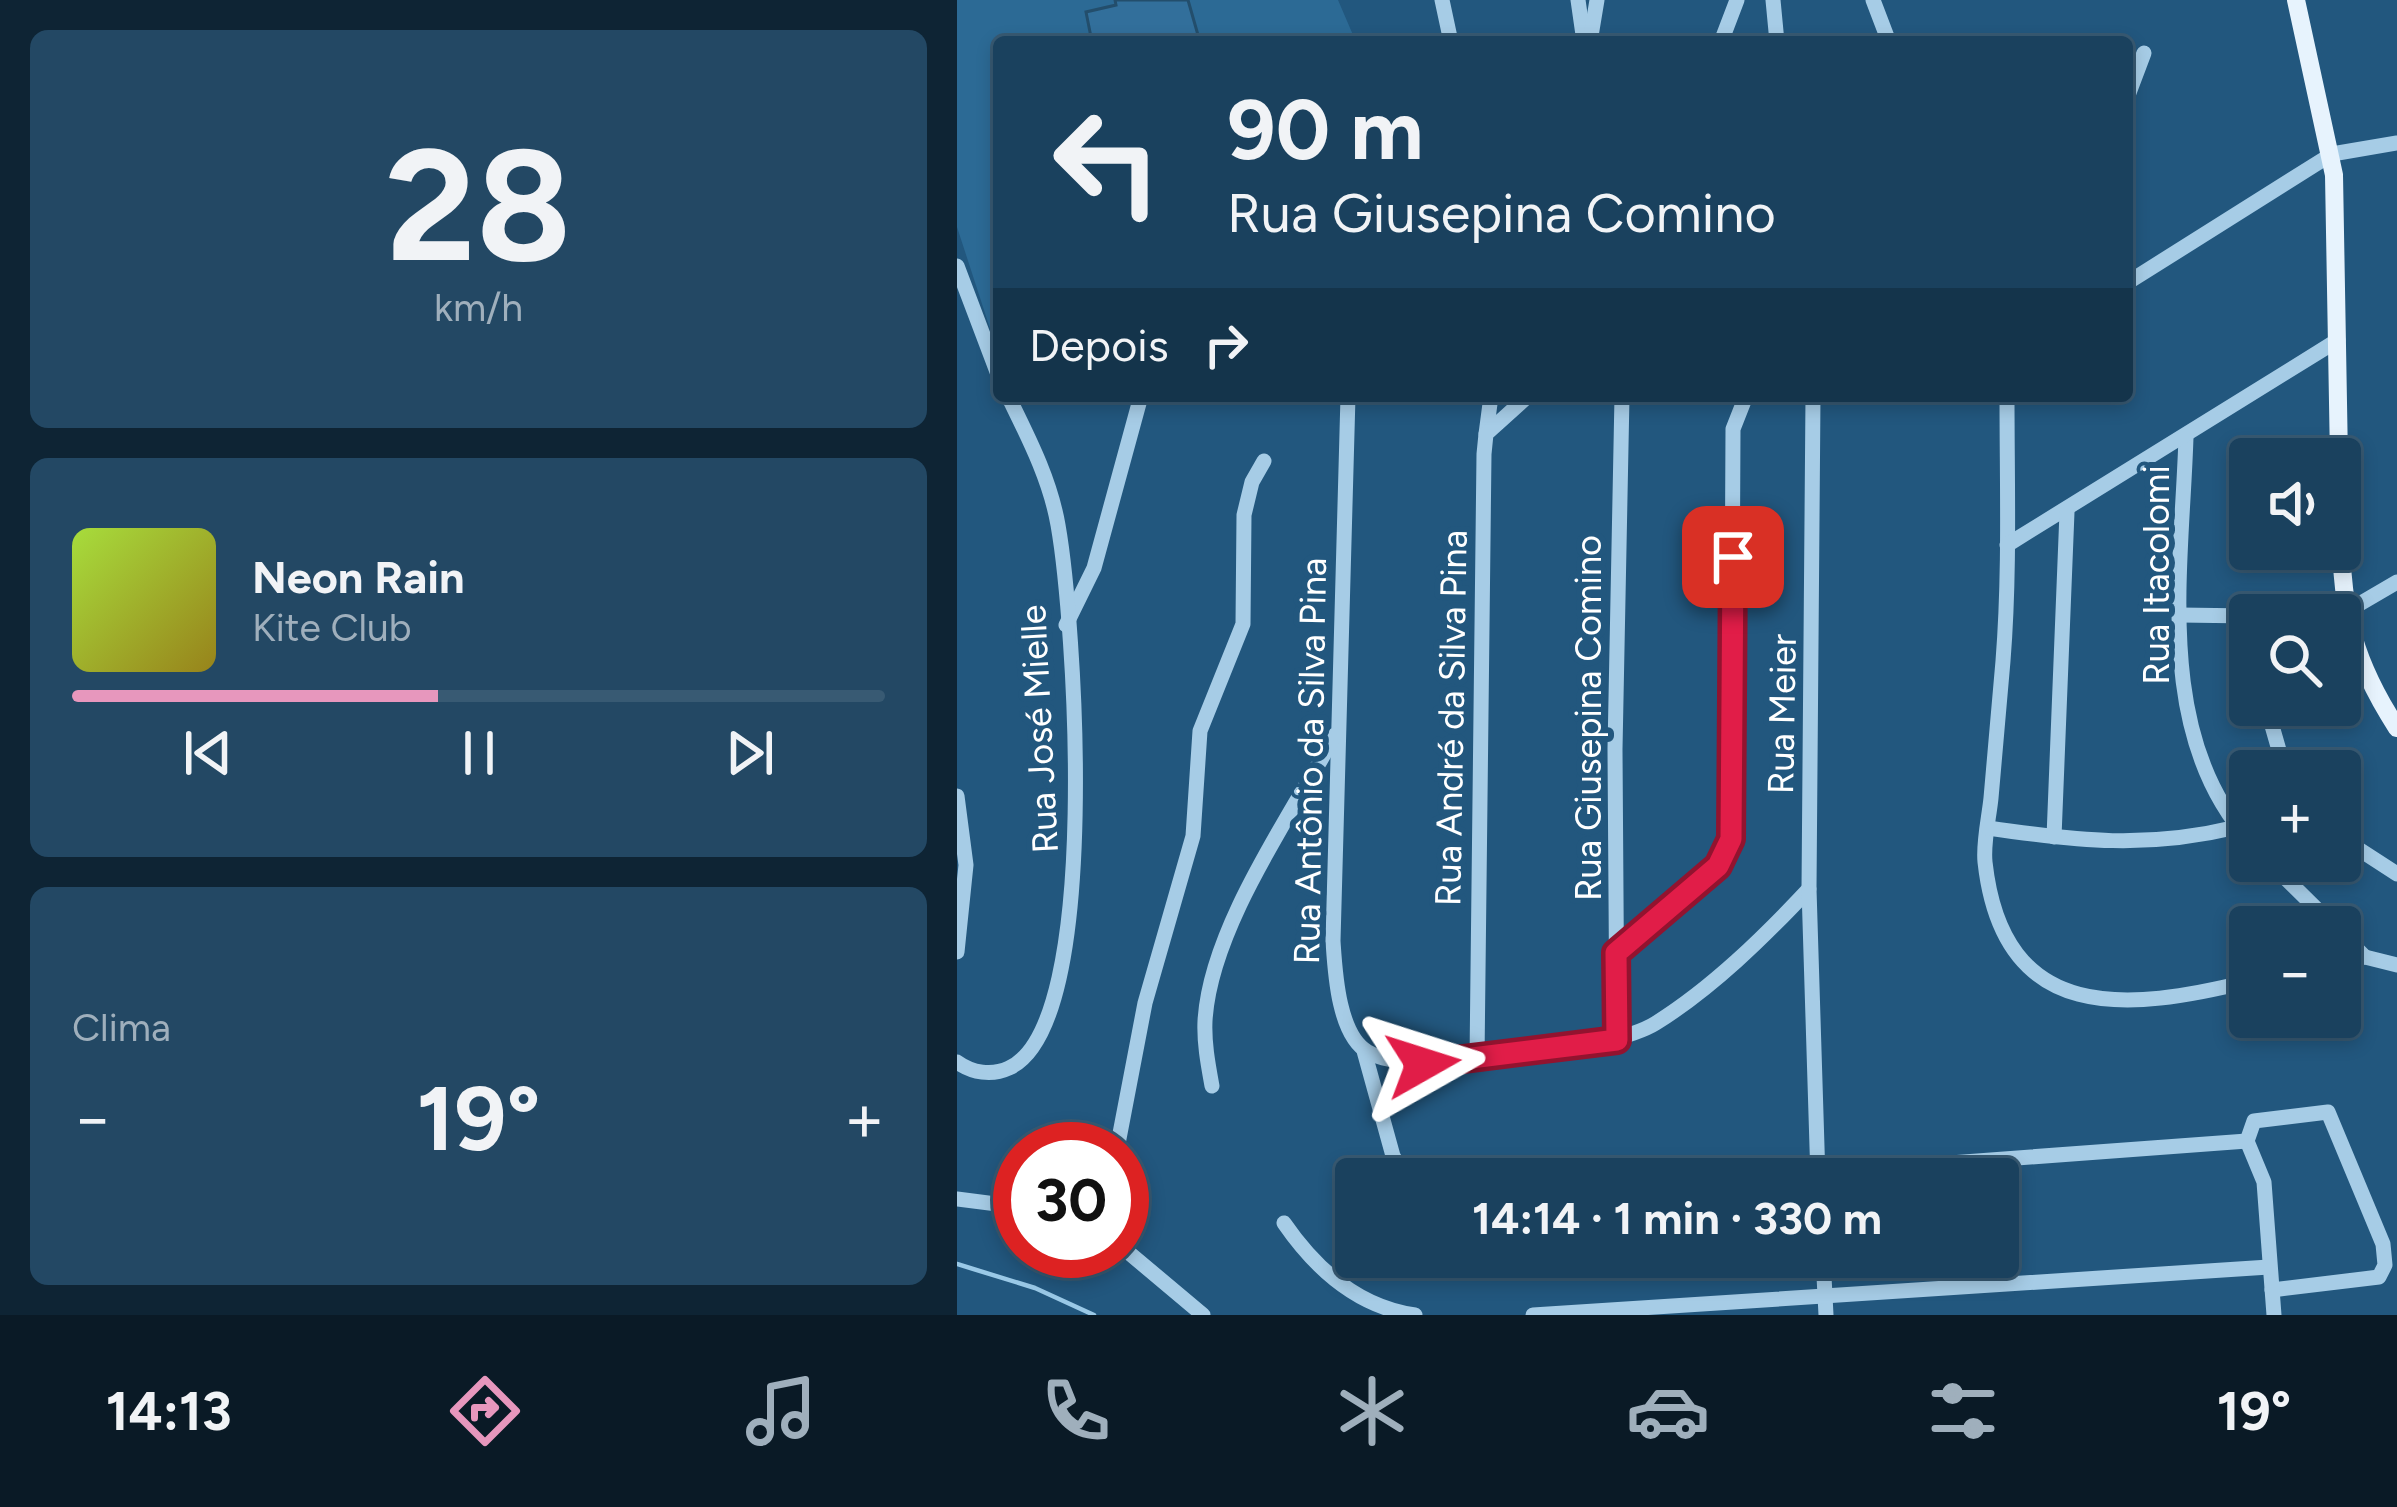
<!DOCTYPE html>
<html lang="pt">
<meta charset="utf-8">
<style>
body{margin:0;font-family:Figtree,sans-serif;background:#234864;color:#f1f3f6;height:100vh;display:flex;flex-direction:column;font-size:45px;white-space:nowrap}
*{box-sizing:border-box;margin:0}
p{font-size:39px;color:#9fafbc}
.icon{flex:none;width:66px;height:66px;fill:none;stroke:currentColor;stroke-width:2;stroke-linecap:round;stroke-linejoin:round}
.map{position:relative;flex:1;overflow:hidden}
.sheet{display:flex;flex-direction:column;gap:30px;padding:30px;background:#0e2434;width:957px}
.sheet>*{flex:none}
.hud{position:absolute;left:36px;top:36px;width:1140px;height:366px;border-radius:12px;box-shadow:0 6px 18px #0003,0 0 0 3px #385a73;background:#1a415e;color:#f1f3f6;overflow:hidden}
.controls{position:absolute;left:1272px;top:438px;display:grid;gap:24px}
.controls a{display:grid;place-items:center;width:132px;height:132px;border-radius:12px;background:#1a415e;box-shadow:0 6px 18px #0003,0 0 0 3px #385a73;font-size:60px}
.speed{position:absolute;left:36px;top:1122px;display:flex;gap:24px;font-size:60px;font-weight:700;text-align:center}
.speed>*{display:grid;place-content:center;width:156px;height:156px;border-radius:50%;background:#1a415e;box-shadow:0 6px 18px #0003,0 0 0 3px #385a73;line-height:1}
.speed .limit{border:18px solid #d22;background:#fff;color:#111}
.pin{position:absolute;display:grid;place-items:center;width:102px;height:102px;color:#fff;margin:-51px;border-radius:24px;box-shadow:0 6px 18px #0006}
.me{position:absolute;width:132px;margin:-66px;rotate:84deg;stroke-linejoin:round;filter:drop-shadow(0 0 9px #0008)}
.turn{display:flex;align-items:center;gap:42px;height:252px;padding:0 36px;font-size:54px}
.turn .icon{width:156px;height:156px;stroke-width:2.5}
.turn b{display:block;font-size:84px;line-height:102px}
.then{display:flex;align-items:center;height:114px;padding:0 36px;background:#0003;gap:24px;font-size:45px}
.big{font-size:90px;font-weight:700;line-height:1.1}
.sheet .tile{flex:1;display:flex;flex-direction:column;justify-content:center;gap:18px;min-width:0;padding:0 42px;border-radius:18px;background:#234864}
.sheet .dial{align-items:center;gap:0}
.dial b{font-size:156px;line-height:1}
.song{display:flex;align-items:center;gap:36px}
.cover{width:144px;height:144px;border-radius:18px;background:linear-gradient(135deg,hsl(80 70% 55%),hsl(50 70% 35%))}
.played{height:12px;border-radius:6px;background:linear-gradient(90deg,#e797bd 45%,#385a73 45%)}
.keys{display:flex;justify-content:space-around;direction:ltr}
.heat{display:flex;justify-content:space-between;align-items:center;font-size:66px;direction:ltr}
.trip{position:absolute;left:378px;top:1158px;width:684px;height:120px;border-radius:12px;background:#1a415e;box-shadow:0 6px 18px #0003,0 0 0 3px #385a73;font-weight:700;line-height:120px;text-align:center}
.tabs{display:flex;height:192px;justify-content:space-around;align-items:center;background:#0a1a26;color:#9fafbc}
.tabs .icon{width:84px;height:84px}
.tabs .selected{color:#e797bd}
.tabs b{font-size:54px;color:#f1f3f6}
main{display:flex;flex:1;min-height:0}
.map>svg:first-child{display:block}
.green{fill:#2c6a95}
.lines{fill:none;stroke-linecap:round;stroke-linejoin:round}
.stream{stroke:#9ac9e7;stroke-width:4.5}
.building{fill:#326f9b;stroke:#234e6c;stroke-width:3}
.minor{stroke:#a6cce6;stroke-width:15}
.major{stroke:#e7f3fd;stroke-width:18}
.route-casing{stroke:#92132f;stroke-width:30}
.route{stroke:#e11d48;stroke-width:21}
.labels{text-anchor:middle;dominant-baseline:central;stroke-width:12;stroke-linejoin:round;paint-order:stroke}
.street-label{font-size:36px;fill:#fff;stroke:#22577e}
</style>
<main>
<section class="sheet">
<div class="tile dial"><b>28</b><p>km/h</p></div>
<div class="tile">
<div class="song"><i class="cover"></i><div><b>Neon Rain</b><p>Kite Club</p></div></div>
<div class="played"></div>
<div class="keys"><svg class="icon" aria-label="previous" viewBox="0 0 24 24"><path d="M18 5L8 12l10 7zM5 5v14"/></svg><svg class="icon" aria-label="pause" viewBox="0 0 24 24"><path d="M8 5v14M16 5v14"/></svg><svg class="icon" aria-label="next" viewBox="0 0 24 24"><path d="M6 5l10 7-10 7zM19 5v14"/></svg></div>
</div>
<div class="tile"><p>Clima</p>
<div class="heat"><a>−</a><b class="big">19°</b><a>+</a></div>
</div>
</section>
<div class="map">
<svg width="1440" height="1315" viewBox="0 0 1440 1315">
<rect width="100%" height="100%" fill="#22577e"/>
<polygon class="green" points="0,0 381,0 399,42 42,42 42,356 0,227"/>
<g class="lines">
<polyline class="stream" points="0,1264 78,1288 137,1315"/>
</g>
<polygon class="building" points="158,0 231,0 243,42 135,42 129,12 159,5"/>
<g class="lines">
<g class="minor">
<polyline points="485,0 494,42"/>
<polyline points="621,0 627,42"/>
<polyline points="816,0 820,42"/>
<polyline points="916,0 932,42"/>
<polyline points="633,42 640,0"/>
<polyline points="764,42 780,0"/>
<polyline points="1170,98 1187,53"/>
<polyline points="0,266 42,377"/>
<polyline points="1170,283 1375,154 1440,143"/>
<path d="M391 396 376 941C378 971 381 1035 411 1052 456 1079 655 1051 699 1023 755 988 807 937 852 889"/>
<polyline points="856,396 852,889 861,1179"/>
<path d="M1050 396C1050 484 1053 573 1046 661 1042 707 1038 752 1034 798 1032 818 1026 842 1028 862 1046 1026 1172 1011 1293 981"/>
<polyline points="529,434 534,396"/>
<path d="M1229 437C1225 568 1196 735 1293 841"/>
<polyline points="1050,545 1381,340"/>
<polyline points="1223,615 1293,616"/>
<polyline points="1324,615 1387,613 1440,582"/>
<polyline points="109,625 137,568 184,396"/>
<polyline points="1309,705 1328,771"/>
<polyline points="0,796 9,865 0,952"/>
<path d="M1031 828C1121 841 1190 849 1280 827"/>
<polyline points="1097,837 1110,512"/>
<polyline points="1383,837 1440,874"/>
<polyline points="1311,861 1378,927"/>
<polyline points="1383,932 1408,957"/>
<polyline points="659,953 762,866 774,839 776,429 789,396"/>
<polyline points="1383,959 1408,957 1440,965"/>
<polyline points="660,1040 658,749 665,396"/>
<polyline points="407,1051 436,1156 449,1179"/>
<polyline points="520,1059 527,454 529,434 571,396"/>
<path d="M0 1062C15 1073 35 1076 52 1068 147 1025 117 616 101 525 93 479 71 437 51 396"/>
<path d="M255 1086C251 1064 247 1043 248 1021 253 929 334 815 378 735"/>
<polyline points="1290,1141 1297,1121 1371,1112 1426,1244 1428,1265 1422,1277 1315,1290"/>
<polyline points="1290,1141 1307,1182 1317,1315"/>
<polyline points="160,1149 188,1003 236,836 243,731 286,624 287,515 295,482 307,461"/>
<polyline points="776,1179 1290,1141"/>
<polyline points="0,1199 63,1207"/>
<path d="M327 1223C358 1268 401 1307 458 1315"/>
<polyline points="165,1247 246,1315"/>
<polyline points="866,1257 869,1315"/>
<polyline points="576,1315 1312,1267"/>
</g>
<g class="major">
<polyline points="1339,0 1377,175 1382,459"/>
<path d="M1383 515C1385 604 1390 651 1440 728"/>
</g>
</g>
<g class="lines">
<defs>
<polyline id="route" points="466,1064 660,1040 659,953 761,866 774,839 776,557"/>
</defs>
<use href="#route" class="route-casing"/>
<use href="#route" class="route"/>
</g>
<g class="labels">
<g class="street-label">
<text transform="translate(1199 575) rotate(-90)">Rua Itacolomi</text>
<text transform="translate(825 714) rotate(-89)">Rua Meier</text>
<text transform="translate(494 718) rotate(-89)">Rua André da Silva Pina</text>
<text transform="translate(631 718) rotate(-90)">Rua Giusepina Comino</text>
<text transform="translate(82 729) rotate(-93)">Rua José Mielle</text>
<text transform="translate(353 761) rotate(-89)">Rua Antônio da Silva Pina</text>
</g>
</g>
</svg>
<div class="controls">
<a><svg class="icon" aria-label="sound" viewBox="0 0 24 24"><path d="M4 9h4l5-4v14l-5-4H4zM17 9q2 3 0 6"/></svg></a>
<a><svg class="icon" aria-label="search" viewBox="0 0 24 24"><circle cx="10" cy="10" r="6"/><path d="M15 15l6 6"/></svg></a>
<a>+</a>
<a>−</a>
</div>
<div class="speed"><div class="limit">30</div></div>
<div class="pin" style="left:776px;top:557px;background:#d93025"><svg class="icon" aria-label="arrive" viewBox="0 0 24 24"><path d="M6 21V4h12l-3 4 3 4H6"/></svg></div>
<svg class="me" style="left:466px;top:1064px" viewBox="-20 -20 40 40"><path d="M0-17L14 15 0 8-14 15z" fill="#e11d48" stroke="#fff" stroke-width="4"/></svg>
<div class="trip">14:14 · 1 min · 330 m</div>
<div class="hud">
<div class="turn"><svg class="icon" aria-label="left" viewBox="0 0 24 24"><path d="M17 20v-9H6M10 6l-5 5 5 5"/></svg><div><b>90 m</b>Rua Giusepina Comino</div></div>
<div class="then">Depois<svg class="icon" aria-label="right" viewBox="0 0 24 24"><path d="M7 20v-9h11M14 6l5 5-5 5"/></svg></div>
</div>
</div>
</main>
<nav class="tabs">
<b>14:13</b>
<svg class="icon selected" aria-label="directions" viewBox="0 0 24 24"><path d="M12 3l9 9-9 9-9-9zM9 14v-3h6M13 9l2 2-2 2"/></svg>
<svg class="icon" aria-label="music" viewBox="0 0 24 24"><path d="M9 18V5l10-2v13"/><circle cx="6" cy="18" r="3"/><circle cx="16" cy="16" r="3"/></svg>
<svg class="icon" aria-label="phone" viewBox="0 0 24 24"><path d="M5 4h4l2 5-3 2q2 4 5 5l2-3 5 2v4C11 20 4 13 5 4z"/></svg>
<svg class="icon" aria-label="climate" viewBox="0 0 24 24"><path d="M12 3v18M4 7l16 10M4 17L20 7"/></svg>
<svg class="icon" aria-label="car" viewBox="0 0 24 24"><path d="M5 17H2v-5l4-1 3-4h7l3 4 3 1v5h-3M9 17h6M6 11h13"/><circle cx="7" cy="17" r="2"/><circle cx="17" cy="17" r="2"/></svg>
<svg class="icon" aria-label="filters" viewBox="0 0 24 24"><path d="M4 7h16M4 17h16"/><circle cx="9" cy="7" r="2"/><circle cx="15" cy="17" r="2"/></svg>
<b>19°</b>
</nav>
